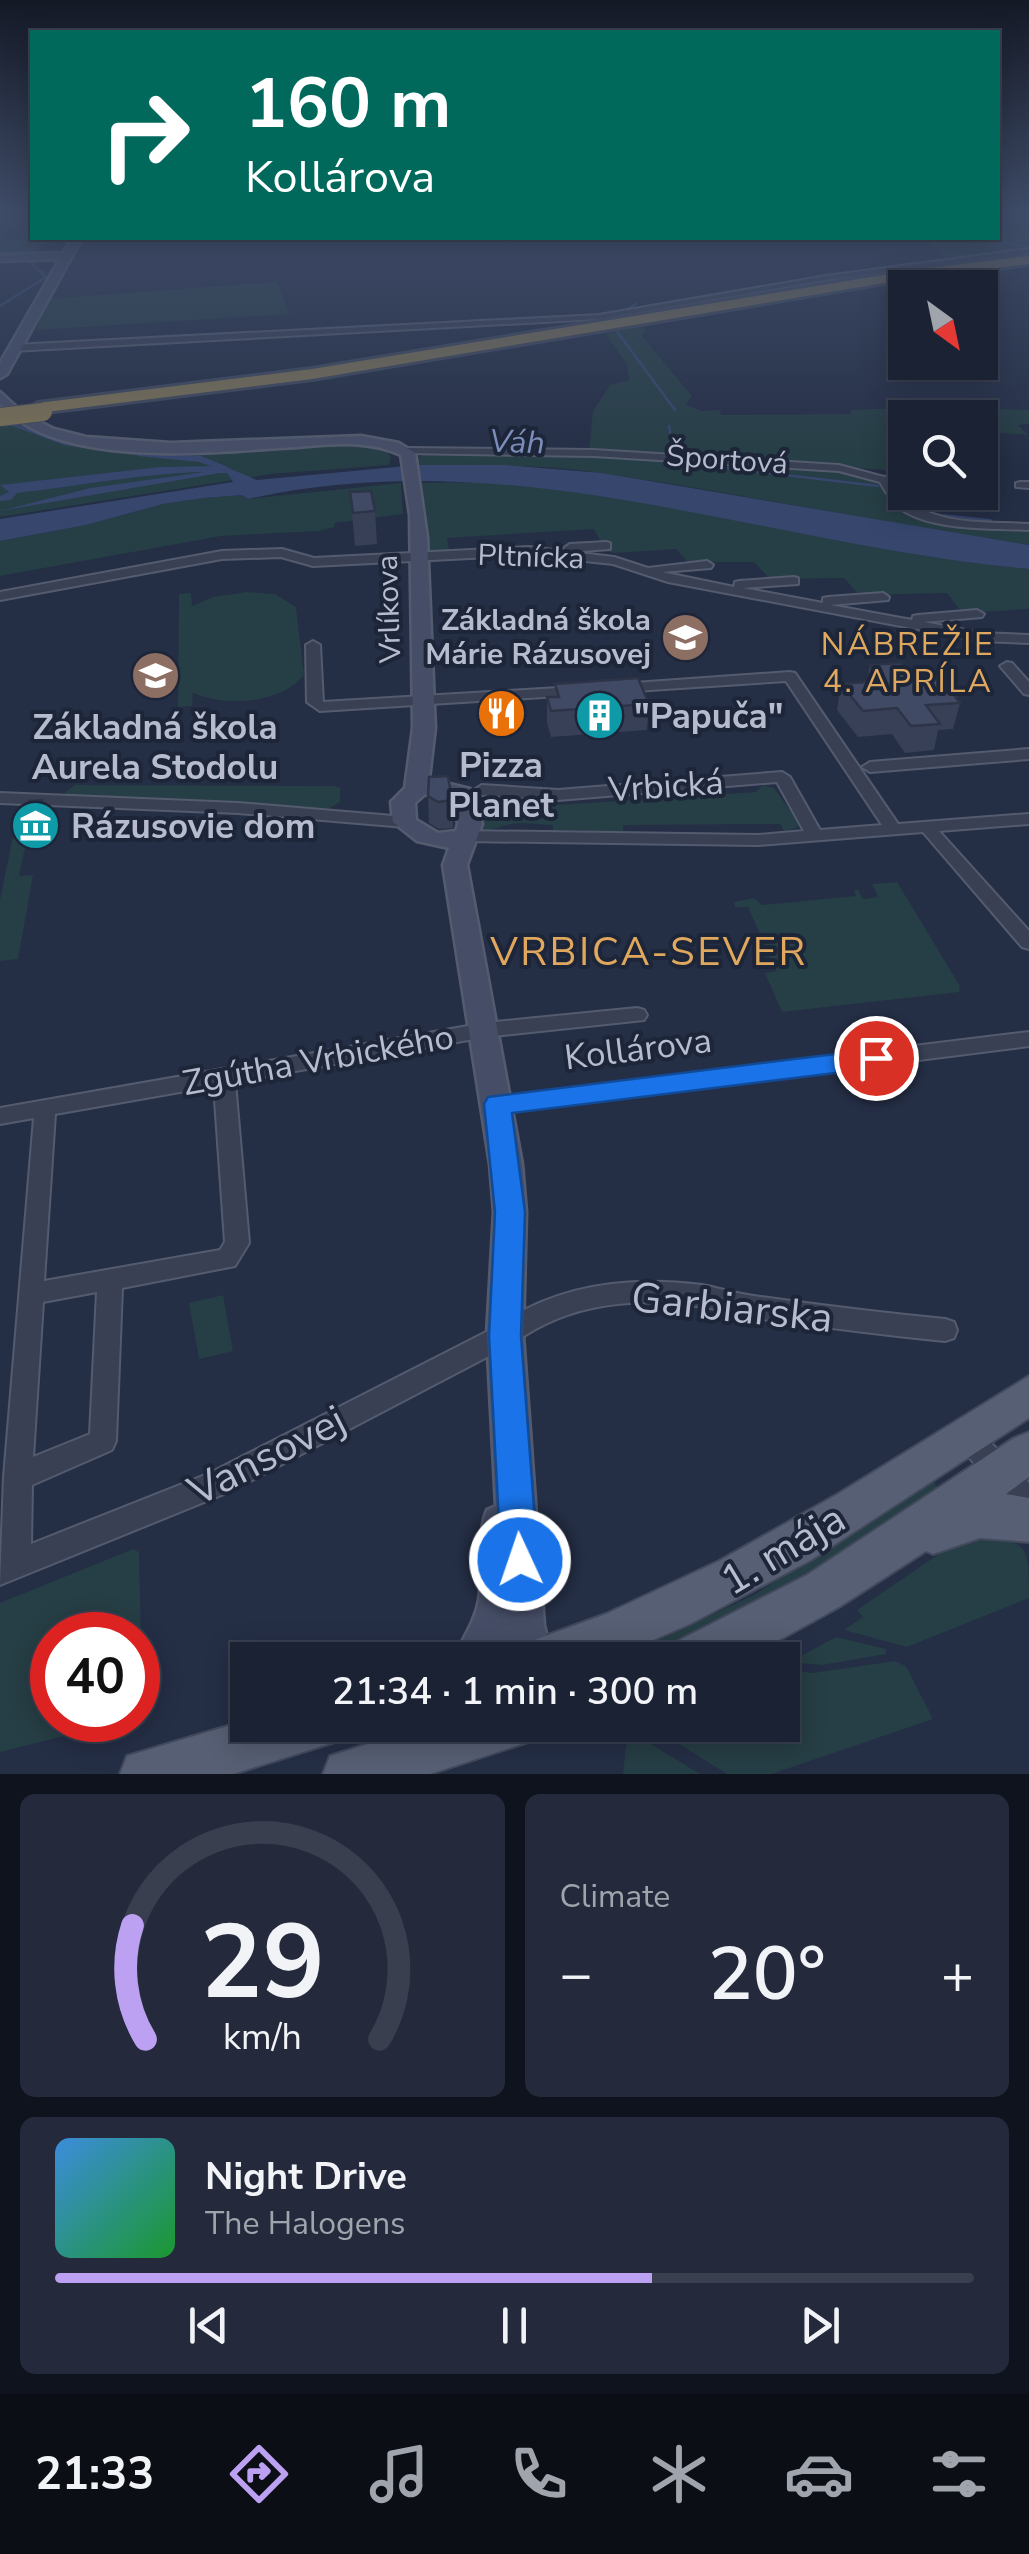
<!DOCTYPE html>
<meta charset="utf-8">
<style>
body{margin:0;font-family:"Nunito Sans",sans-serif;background:#242a3c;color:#f1f3f6;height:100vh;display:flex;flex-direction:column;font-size:38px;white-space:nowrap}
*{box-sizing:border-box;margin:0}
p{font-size:32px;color:#a0a4ac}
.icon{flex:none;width:55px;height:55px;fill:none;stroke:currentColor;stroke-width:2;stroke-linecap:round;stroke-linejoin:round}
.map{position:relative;height:1774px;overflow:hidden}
.details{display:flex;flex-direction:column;gap:20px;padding:20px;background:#0f131d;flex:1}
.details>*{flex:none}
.banner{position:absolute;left:30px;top:30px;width:970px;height:210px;border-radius:0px;box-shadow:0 5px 25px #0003,0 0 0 2px #393f4f;background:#00695c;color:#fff;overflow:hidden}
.needle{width:65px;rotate:147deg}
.tools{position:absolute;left:888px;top:270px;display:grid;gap:20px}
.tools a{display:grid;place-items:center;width:110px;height:110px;border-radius:0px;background:#1b2234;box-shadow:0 5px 25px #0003,0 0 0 2px #393f4f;font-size:50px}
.speed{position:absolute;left:30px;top:1612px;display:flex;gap:20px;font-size:50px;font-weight:700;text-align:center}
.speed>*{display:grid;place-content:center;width:130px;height:130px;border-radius:50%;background:#1b2234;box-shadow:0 5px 25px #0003,0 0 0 2px #393f4f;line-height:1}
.speed .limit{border:15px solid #d22;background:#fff;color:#111}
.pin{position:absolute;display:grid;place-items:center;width:85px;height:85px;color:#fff;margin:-42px;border:5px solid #fff;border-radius:50%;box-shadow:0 2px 10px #0007}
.me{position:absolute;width:110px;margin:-55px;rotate:357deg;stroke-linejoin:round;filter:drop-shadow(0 0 8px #0008)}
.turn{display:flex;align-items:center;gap:35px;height:210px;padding:0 50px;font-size:45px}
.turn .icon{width:130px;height:130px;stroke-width:2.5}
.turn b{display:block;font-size:70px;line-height:85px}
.big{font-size:75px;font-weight:600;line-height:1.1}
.details .card{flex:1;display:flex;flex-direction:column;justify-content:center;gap:15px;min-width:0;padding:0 35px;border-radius:15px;background:#242a3c}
.details .dial{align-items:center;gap:0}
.dial svg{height:260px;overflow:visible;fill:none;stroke:#393f4f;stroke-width:7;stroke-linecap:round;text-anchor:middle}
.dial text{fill:#f1f3f6;stroke:none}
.song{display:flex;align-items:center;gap:30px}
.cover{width:120px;height:120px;border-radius:15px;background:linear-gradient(135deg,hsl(210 70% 55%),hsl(130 70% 35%))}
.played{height:10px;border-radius:5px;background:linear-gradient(90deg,#bca0f2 65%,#393f4f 65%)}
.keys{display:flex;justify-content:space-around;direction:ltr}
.heat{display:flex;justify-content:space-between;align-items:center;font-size:55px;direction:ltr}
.details .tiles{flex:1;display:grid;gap:20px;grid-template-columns:1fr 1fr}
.card:last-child{grid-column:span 2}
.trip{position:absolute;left:230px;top:1642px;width:570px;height:100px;border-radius:0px;background:#1b2234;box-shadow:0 5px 25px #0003,0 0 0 2px #393f4f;font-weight:600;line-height:100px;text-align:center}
.tab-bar{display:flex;height:160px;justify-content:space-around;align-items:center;background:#0b0e15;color:#a0a4ac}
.tab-bar .icon{width:70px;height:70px}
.tab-bar .on{color:#bca0f2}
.tab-bar b{font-size:45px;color:#f1f3f6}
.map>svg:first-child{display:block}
.green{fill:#263e45}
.water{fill:#36466d}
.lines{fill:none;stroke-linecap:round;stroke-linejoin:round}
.stream-far1{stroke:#36466d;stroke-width:2.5}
.stream{stroke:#36466d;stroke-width:4}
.canal{fill:#36466d;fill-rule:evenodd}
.street-casing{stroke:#545b6e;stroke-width:4}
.secondary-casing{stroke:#545b6e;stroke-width:5}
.primary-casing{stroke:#42495d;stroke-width:4}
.highway-casing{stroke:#40485b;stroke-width:6}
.street{fill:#394054;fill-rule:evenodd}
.secondary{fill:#464e67;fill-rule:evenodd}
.primary{fill:#575f74;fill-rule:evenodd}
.highway{fill:#7b7155;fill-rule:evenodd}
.highway-bridge-casing{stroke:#40485b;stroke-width:20;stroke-linecap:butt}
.highway-bridge{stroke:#7b7155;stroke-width:18}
.wall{fill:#374057}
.shaded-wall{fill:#2d3447}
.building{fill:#404a65;stroke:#2d3447;stroke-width:2.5}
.route{fill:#1a73e8;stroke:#114b97;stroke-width:2.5}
.labels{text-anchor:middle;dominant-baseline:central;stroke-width:8;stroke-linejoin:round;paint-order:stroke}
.far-street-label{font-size:30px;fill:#b6bcce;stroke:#1d2539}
.far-poi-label{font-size:30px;font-weight:bold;fill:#b6bcce;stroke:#1d2539;text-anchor:end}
.far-water-label{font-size:32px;font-style:italic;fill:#7b8db8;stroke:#1d2539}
.far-quarter-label{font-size:32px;letter-spacing:2.5px;fill:#e0a85e;stroke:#1d2539}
.poi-label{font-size:35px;font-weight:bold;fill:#b6bcce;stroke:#1d2539;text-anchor:start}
.street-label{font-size:35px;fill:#b6bcce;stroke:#1d2539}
.quarter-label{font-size:40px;letter-spacing:2.5px;fill:#e0a85e;stroke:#1d2539}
.near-street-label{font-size:42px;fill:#b6bcce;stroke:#1d2539}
</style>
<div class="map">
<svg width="1029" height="1774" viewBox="0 0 1029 1774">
<rect width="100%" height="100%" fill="#242e45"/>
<g class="green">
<polygon points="0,215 32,216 32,238 53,238 31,256 3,257 0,249 22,234 0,224"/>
<polygon points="998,215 1029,215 1029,249 947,260 924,238 998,238"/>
<polygon points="277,282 289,314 36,330 47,299"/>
<polygon points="640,327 646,330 641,335 692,396 686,405 702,411 720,410 721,415 851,414 850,410 932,407 1029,410 1029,424 1018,425 1028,435 980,431 980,418 905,418 905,433 892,433 905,469 901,471 589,451 593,411 610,385 629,380 627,364 605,334"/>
<polygon points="15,419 34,429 97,444 355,443 384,447 391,457 389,465 271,474 0,517 0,420"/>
<path d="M430 453 590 454 850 471 881 483 898 512 907 507 945 519 1008 526 1011 531 1029 532V545C886 524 744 494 600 473 540 464 478 465 417 465V457Z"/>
<polygon points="401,483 403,514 335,523 334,527 319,531 221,536 0,576 0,541 86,525 163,504 204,498 242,495 248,499"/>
<path d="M420 483C453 483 486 481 519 484 691 499 857 554 1029 569V609L962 613 947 593 859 595 844 578 770 579 754 562H688L676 549 614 553 606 551 594 529 447 538 450 554 429 551Z"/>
<path d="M247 592 275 594 296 607 304 675C281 704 226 707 193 693L192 706 178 707 179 594 191 593 192 606 213 597Z"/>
<polygon points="75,785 334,786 340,788 340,802 328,809 67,796 65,792"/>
<path d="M763 785 774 788 799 823 797 828 784 831 780 824 623 825V832L588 834 587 830H553V825C540 825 523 822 511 824 499 827 493 831 479 829L475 803 490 796 555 797 557 805 756 792Z"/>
<polygon points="32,815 19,876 33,875 18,959 0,961 0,900 17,816"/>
<polygon points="897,882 960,986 959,992 782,1012 765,973 776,971 748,907 735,907 734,902 754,898 762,905 856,896 854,890 858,889 863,899 878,897 872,884"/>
<polygon points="223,1295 233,1351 199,1359 189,1303"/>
<polygon points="925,1479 934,1480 937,1489 802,1579 723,1621 637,1660 633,1652 756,1594"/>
<path d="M977 1536C1029 1540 1029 1546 1029 1598L907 1647 844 1630 863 1617 857 1610 943 1551Z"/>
<polygon points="133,1549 139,1552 143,1716 138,1718 138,1635 52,1635 52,1720 129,1720 0,1752 0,1603"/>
<polygon points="836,1637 886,1649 886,1654 822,1665 790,1662"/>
<polygon points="895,1661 906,1666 933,1719 772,1774 727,1774 652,1727 782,1725 783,1669 813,1673"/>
<polygon points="636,1735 700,1774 623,1774 626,1746"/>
</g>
<path class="water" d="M207 459 257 480 417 465H506L602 473 1029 545V569C767 546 515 439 248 499L242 495 204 498 163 504 86 525 0 541V519L233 482 227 473H220L0 511 90 488 204 472C147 473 79 486 17 493L11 500 0 501V496L9 492 0 485 160 467 215 466 198 460Z"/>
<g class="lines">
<g class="stream-far1">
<polyline points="0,222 32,219"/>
<polyline points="983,238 1029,247"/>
<polyline points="0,306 46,277 29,261 29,251 54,238"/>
<polyline points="622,312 636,304"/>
<polyline points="607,318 675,410"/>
<polyline points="6,422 65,444 141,454"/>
<polyline points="669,426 674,455 685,463 878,486"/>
<polyline points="900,486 905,486"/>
<polyline points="918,492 920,495"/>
</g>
<polyline class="stream" points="919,493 933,515 990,521"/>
<polygon class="canal" points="141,451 201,456 228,467 223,470 199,462 137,456 137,452"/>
<defs>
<g id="street">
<polygon points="1029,249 1029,253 826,280 599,319 13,351 9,348 13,345 599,315 826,276"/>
<path d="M406 448 594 450 839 465 884 477 905 473V479L891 482C923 528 978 521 1029 524V530C991 528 920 532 893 502 888 496 884 489 880 482L839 471 594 456 402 453V449Z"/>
<polygon points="1020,482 1029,482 1029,488 1016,487 1016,483"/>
<polygon points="606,542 610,543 610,549 570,552 564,548 570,544"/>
<polygon points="529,547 614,557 648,568 707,561 713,565 711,568 662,572 734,587 735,582 739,581 794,577 798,578 798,584 743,588 823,603 823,598 828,597 883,593 889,597 888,600 830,605 912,620 913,616 918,615 977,610 984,614 982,617 924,622 980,633 1029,635 1029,643 980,641 668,582 613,564 529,555 313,566 281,557 222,559 0,600 0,592 222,551 282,549 314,558"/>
<polygon points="313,641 320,645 323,702 575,687 582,691 575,695 320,711 307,702 306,645"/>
<polygon points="1007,662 1012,663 1029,682 1029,695 1024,694 1000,666"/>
<polygon points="790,672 795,673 898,824 1029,814 1029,824 939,831 1029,931 1029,949 1022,947 923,832 758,845 464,841 456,836 464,831 758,835 804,831 777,782 558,800 482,795 474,790 482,785 558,790 782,772 790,777 820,830 882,825 786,681 620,692 613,688 620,684"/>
<polygon points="1029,749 1029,759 870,772 862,767 870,762"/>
<polygon points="0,793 238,803 405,817 413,822 405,827 238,813 0,803"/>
<path d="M637 1008 644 1010 647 1015 644 1020 485 1037 235 1082 249 1243 235 1266 122 1288 116 1441 112 1450 32 1485 31 1544 210 1473 496 1327C557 1284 629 1276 702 1285 719 1288 736 1294 754 1296 818 1305 881 1313 945 1319L954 1322 957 1330 954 1338 945 1341C882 1335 818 1326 755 1318 738 1315 721 1309 703 1307 636 1297 570 1302 514 1343L229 1492 0 1585 4 1477 34 1118 0 1124V1108L485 1023ZM214 1086 225 1242 220 1250 44 1281 55 1114ZM97 1292 90 1434 33 1457 43 1302Z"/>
<polygon points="1029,1032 1029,1046 497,1113 490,1111 486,1105 490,1099 497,1097"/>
<polygon points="967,1423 976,1427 1029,1483 1029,1517 1019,1513 958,1445 954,1436 958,1427"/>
</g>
<g id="secondary">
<polygon points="72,238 82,238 7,374 0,378 0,363 60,259 0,261 0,255 63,253"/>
<path d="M0 392 24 414 54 429 86 437 171 443 361 436 399 443 415 453 427 537 435 728 429 779 470 789 482 824 467 865 522 1164 526 1212 523 1335 544 1625 552 1660H508L506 1647 500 1660H453C462 1639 475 1623 479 1600 484 1570 476 1537 487 1510L496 1506 487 1335 494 1212 490 1164 443 865 449 848 417 841 393 822 391 802 405 788 413 728 410 515 401 455C363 437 321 446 280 448 202 453 57 468 0 404ZM438 793 452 798 458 824 456 831 438 833 416 820 415 803 424 795Z"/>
</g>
<g id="primary">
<polygon points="1029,1376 1029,1418 811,1560 690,1624 607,1660 519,1660 526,1643 606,1614 719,1561 838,1494"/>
<polygon points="1029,1432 1029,1477 1006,1494 1029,1498 1029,1542 980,1538 933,1554 926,1551 839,1607 743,1660 667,1660 674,1643 807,1575 1014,1438"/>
<polygon points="248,1720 248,1725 342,1725 335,1742 233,1774 120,1774 127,1756"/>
<polygon points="428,1725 535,1725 528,1742 430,1774 323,1774 330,1756"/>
</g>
<polygon id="highway" points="1029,256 1029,264 908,279 312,379 38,413 29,408 38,403 312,369 908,271"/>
</defs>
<use href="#street" class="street-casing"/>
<use href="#secondary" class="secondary-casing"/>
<use href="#primary" class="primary-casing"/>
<use href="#highway" class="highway-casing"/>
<use href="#street" class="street"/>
<use href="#secondary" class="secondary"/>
<use href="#primary" class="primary"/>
<use href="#highway" class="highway"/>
<defs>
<polyline id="highway-bridge" points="0,417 43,412"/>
</defs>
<use href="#highway-bridge" class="highway-bridge-casing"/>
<use href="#highway-bridge" class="highway-bridge"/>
</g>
<g class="wall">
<polygon points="350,492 375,511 377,544 355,546"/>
<polygon points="870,665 958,695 957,699 960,703 953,729 938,730 934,750 905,753 892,734 858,737 837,710 841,684 867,682"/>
<polygon points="555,684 649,704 647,730 551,737 547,723 547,697 555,697"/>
<polygon points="428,796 452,800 453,828 439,829 429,823"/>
<polygon points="45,814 41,833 27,834 23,821"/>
</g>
<polygon class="shaded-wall" points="42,800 45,814 41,833 37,820"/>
<g class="building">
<polygon points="371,491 375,511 353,513 350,492"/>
<polygon points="901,663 912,679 943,676 958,695 954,695 960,703 926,705 940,724 911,726 897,708 863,711 841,684 882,681 870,665"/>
<polygon points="638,678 649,704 551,711 547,697 559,697 555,684"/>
<polygon points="448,776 452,800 438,802 428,796 429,777"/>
<polygon points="42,800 37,820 23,821 29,801"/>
</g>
<linearGradient id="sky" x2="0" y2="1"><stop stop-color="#141926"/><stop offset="0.46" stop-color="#3f4c68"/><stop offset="1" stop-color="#3f4c68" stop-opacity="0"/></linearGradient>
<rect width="1029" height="463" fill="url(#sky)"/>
<polygon class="route" points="876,1049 885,1052 889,1058 885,1065 876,1068 512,1113 525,1212 521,1336 538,1560 533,1573 520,1578 507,1573 501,1560 489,1336 495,1212 484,1104 488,1097"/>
<defs>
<symbol id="school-disc" viewBox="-11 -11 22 22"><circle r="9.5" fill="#8d6e63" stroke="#1d2539"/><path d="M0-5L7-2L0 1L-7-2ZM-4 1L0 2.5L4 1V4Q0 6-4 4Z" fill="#fff"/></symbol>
<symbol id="restaurant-disc" viewBox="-11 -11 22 22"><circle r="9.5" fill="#e8710a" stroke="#1d2539"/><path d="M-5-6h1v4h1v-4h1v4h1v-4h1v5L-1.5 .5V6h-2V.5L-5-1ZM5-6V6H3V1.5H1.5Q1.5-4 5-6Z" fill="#fff"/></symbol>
<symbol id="building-disc" viewBox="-11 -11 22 22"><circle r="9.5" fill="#0f9aa8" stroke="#1d2539"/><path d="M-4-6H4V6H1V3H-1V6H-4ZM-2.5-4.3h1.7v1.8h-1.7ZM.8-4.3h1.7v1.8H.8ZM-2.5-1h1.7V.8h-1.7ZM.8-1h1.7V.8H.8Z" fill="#fff"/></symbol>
<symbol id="museum-disc" viewBox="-11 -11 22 22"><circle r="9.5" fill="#0f9aa8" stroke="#1d2539"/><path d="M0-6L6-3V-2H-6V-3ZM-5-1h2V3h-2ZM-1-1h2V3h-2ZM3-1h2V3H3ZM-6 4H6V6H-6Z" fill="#fff"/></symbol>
</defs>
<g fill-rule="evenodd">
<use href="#school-disc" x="658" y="610" width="55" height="55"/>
<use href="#school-disc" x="128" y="648" width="55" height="55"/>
<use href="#restaurant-disc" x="474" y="686" width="55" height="55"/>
<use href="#building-disc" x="572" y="688" width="55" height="55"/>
<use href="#museum-disc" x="8" y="798" width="55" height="55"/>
</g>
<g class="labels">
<g class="far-street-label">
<text transform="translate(727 460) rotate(4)">Športová</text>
<text transform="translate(531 557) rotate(2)">Pltnícka</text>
<text transform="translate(389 609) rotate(-92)">Vrlíkova</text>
</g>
<g class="far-poi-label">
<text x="651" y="620">Základná škola<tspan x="651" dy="34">Márie Rázusovej</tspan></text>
</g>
<g class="far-water-label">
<text transform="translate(517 442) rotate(2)">Váh</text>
</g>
<g class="far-quarter-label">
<text x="908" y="644">NÁBREŽIE<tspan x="908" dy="37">4. APRÍLA</tspan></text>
</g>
<g class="poi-label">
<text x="634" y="716">"Papuča"</text>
<text x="155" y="727" text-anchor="middle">Základná škola<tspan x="155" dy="40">Aurela Stodolu</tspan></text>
<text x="501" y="765" text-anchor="middle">Pizza<tspan x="501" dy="40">Planet</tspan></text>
<text x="71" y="826">Rázusovie dom</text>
</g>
<g class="street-label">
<text transform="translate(666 786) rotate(-4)">Vrbická</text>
<text transform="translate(638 1049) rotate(-7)">Kollárova</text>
<text transform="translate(318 1060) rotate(-10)">Zgútha Vrbického</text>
</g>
<g class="quarter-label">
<text x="649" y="952">VRBICA-SEVER</text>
</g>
<g class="near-street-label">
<text transform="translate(732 1308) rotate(6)">Garbiarska</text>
<text transform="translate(267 1456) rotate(-27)">Vansovej</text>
<text transform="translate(783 1550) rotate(-31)">1. mája</text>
</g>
</g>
</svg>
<div class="tools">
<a><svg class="needle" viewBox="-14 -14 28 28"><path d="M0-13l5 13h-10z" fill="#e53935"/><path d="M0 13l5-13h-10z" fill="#a0a4ac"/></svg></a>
<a><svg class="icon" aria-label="search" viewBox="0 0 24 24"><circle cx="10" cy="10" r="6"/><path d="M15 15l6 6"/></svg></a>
</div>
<div class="speed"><div class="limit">40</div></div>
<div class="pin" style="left:876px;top:1058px;background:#d93025"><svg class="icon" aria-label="arrive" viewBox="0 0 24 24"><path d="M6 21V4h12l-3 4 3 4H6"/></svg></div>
<svg class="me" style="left:520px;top:1560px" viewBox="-20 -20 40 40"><circle r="17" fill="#1a73e8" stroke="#fff" stroke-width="3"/><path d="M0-11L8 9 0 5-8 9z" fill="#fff"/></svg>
<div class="trip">21:34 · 1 min · 300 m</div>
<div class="banner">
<div class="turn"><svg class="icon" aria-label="right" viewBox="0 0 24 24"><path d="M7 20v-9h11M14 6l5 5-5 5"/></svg><div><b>160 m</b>Kollárova</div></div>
</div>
</div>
<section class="details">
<div class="tiles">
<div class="card dial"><svg viewBox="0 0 100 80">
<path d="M14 69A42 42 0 1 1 86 69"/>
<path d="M14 69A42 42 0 0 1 10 34" stroke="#bca0f2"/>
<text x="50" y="56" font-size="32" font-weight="700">29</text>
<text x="50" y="72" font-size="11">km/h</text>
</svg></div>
<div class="card"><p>Climate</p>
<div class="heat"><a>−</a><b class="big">20°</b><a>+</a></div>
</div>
<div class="card">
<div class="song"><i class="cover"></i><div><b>Night Drive</b><p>The Halogens</p></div></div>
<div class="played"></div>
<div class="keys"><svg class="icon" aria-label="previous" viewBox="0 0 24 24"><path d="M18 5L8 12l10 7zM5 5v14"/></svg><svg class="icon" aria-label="pause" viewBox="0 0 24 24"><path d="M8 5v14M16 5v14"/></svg><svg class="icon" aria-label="next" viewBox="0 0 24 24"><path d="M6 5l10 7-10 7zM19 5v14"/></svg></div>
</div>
</div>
</section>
<nav class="tab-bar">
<b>21:33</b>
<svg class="icon on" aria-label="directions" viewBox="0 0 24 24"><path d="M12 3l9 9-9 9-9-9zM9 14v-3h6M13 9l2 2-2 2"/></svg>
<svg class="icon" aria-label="music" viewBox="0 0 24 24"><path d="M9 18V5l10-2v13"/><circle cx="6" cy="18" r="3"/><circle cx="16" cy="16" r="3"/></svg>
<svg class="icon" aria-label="phone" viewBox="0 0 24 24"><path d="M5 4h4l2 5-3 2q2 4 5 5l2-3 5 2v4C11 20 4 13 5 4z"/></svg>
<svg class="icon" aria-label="climate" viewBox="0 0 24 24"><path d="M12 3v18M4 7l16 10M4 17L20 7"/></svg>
<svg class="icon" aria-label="car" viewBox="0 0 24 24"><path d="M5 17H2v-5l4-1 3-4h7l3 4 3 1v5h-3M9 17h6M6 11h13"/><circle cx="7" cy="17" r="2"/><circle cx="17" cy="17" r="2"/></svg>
<svg class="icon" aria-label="filters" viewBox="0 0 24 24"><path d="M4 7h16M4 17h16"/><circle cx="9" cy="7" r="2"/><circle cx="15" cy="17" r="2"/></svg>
</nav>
